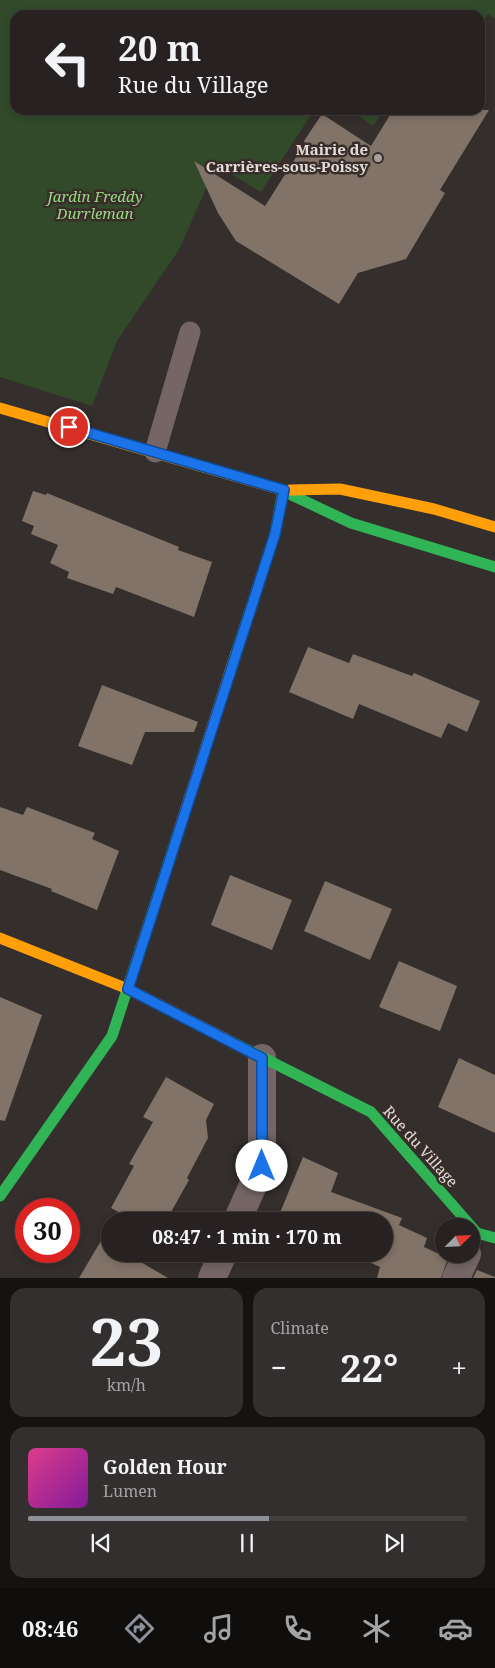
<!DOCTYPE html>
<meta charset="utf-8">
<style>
body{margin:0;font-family:"Noto Serif",serif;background:#332f2e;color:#f1f3f6;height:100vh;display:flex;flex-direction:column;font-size:19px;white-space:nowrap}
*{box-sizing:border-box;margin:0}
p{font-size:16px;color:#a4a4a5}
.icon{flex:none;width:28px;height:28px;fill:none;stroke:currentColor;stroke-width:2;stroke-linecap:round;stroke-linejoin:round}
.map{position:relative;height:1278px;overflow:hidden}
.details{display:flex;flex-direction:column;gap:10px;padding:10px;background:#151312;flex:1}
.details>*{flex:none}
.guide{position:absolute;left:10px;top:10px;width:475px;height:105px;border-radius:15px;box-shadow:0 2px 8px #0003,0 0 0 1px #433f3f;background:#272221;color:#f1f3f6;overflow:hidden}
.needle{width:32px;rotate:66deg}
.tools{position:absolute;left:435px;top:1218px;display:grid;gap:10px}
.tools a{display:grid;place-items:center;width:45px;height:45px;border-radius:50%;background:#272221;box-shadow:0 2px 8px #0003,0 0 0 1px #433f3f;font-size:25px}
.speed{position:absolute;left:15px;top:1198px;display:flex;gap:10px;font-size:25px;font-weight:700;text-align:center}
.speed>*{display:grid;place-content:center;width:65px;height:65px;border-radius:50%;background:#272221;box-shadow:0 2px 8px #0003,0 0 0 1px #433f3f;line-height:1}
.speed .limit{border:8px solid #d22;background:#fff;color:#111}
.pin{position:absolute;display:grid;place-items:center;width:42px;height:42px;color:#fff;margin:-21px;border:2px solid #fff;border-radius:50%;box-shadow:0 1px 5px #0007}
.me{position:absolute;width:55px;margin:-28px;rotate:0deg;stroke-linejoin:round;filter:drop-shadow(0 0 4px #0008)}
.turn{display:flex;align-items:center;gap:18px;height:105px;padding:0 25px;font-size:22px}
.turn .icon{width:65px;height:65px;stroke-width:2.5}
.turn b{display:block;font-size:35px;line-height:42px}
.big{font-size:38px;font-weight:700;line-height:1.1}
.details .tile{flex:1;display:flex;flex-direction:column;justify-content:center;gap:8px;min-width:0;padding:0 18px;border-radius:15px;background:#332f2e}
.details .dial{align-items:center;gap:0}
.dial b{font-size:65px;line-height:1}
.song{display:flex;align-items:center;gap:15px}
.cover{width:60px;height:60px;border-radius:8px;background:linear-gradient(135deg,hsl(330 70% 55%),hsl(290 70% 35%))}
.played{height:5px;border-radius:2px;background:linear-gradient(90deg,#8c9099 55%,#433f3f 55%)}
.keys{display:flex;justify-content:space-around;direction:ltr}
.heat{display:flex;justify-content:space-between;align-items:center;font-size:28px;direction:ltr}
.details .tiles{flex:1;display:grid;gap:10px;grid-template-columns:1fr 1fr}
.tile:last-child{grid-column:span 2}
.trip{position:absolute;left:101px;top:1212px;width:292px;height:50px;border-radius:25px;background:#272221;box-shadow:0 2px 8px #0003,0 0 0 1px #433f3f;font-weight:700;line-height:50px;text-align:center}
.dock{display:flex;height:80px;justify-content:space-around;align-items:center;background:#100e0d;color:#a4a4a5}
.dock .icon{width:35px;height:35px}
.dock .selected{color:#8c9099}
.dock b{font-size:22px;color:#f1f3f6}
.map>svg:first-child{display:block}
.green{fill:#32492a}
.building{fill:#827368}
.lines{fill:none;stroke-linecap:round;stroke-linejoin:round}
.lane{stroke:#756565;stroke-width:21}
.street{stroke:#756565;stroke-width:28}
.fast{stroke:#30b455;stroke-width:11}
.slow{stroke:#ff9f0a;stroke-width:11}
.route-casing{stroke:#114b97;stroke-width:12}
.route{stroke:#1a73e8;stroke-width:9}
.poi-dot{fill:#a69f9c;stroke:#382d28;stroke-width:2}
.labels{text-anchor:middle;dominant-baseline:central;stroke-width:5;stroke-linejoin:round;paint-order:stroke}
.poi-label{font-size:15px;font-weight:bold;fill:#e4dcd9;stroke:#382d28;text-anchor:end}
.park-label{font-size:15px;font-style:italic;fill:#96d883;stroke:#382d28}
.street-label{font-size:15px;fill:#e4dcd9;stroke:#382d28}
</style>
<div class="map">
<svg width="495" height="1278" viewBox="0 0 495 1278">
<rect width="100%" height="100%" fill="#342e2c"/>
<g class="green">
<polygon points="0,0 495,0 495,19 488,14 480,26 480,15 15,15 15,110 314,110 261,192 216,165 180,248 117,341 92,406 0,377"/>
<polygon points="351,110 384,110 373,126"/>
</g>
<g class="building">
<polygon points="393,110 489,110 440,190 445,193 406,259 358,273 339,304 236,241 218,213 194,161 265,206 305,143 304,141 322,114 371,146"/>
<polygon points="33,491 46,495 47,493 179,547 178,550 212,562 194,617 116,587 113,594 67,578 69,572 50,563 58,545 31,534 34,526 22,521"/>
<polygon points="308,647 349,663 353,654 412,676 414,673 480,701 467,732 448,723 441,738 359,704 353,719 289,692"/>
<polygon points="102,685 198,722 194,732 145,732 132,765 78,746"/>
<polygon points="0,807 23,815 27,807 95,833 92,839 119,851 97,910 51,891 52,889 0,870"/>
<polygon points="230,875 292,900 272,950 211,925"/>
<polygon points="325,881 392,909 370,960 304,931"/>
<polygon points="399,961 457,986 440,1031 379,1007"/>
<polygon points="0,997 42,1015 5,1121 0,1120"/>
<polygon points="459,1058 495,1075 495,1133 438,1107"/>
<polygon points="166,1077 214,1104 206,1120 208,1138 187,1178 189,1180 166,1221 135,1221 111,1208 134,1166 129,1164 153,1122 143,1117"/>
<polygon points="303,1157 338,1173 331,1192 402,1218 399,1225 427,1238 424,1247 448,1258 441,1278 377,1278 380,1267 351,1254 385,1254 385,1221 277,1220"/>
<polygon points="102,1239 110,1243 110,1254 127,1254 168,1278 79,1278"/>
<polygon points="477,1270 495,1277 495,1278 473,1278"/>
</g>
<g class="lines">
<polyline class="lane" points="155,452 190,332"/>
<g class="street">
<polyline points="237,1221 262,1165 262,1058"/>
<polyline points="212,1278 223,1254"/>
<polyline points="456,1278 467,1254"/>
</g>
<g class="fast">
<polyline points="279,489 351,523 495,567"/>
<polyline points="236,653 275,534 283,490"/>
<polyline points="226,1039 371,1112 477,1233 495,1238"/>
<polyline points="0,1196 112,1036 180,827"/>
</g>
<g class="slow">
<polyline points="0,408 279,489"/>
<polyline points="290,490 340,489 434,509 495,527"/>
<polyline points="180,827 236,653"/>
<polyline points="0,938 128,989 226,1039"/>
</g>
</g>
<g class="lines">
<defs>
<polyline id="route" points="69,427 284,490 275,534 128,989 262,1058 262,1166"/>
</defs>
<use href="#route" class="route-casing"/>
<use href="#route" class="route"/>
</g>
<circle class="poi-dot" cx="378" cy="158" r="5"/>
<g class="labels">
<g class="poi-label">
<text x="368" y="149">Mairie de<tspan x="368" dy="17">Carrières-sous-Poissy</tspan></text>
</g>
<g class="park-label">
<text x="95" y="196">Jardin Freddy<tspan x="95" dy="17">Durrleman</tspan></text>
</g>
<g class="street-label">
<text transform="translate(421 1146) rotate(48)">Rue du Village</text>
</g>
</g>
</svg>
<div class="tools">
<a><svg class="needle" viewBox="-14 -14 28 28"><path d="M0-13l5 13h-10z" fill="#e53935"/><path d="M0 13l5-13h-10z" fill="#a4a4a5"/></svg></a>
</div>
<div class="speed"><div class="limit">30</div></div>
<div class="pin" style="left:69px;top:427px;background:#d93025"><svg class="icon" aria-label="arrive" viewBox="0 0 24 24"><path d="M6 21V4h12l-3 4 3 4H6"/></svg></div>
<svg class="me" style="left:262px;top:1166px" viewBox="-20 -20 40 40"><circle r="19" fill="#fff"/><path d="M0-13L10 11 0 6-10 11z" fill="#1a73e8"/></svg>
<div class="trip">08:47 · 1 min · 170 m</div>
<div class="guide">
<div class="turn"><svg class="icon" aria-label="left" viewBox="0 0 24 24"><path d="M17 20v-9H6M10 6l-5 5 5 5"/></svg><div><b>20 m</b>Rue du Village</div></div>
</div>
</div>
<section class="details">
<div class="tiles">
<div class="tile dial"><b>23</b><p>km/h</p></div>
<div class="tile"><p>Climate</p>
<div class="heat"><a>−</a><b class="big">22°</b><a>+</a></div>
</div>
<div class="tile">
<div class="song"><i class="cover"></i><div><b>Golden Hour</b><p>Lumen</p></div></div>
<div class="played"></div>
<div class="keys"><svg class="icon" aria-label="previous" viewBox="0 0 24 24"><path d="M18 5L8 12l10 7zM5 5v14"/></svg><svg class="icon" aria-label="pause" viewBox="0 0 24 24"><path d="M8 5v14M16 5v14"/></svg><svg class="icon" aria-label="next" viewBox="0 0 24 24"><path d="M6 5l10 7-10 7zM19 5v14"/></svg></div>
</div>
</div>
</section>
<nav class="dock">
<b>08:46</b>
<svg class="icon selected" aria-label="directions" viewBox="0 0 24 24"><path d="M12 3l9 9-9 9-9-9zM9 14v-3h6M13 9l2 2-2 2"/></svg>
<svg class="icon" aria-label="music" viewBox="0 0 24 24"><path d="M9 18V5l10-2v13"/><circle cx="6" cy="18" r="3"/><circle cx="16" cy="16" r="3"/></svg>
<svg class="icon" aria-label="phone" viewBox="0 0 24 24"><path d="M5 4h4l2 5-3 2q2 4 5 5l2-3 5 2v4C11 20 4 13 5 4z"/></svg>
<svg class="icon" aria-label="climate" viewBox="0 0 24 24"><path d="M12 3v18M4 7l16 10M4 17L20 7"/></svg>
<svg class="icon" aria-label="car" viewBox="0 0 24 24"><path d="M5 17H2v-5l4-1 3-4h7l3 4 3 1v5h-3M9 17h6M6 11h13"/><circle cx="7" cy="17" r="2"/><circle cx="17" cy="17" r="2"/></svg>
</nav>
